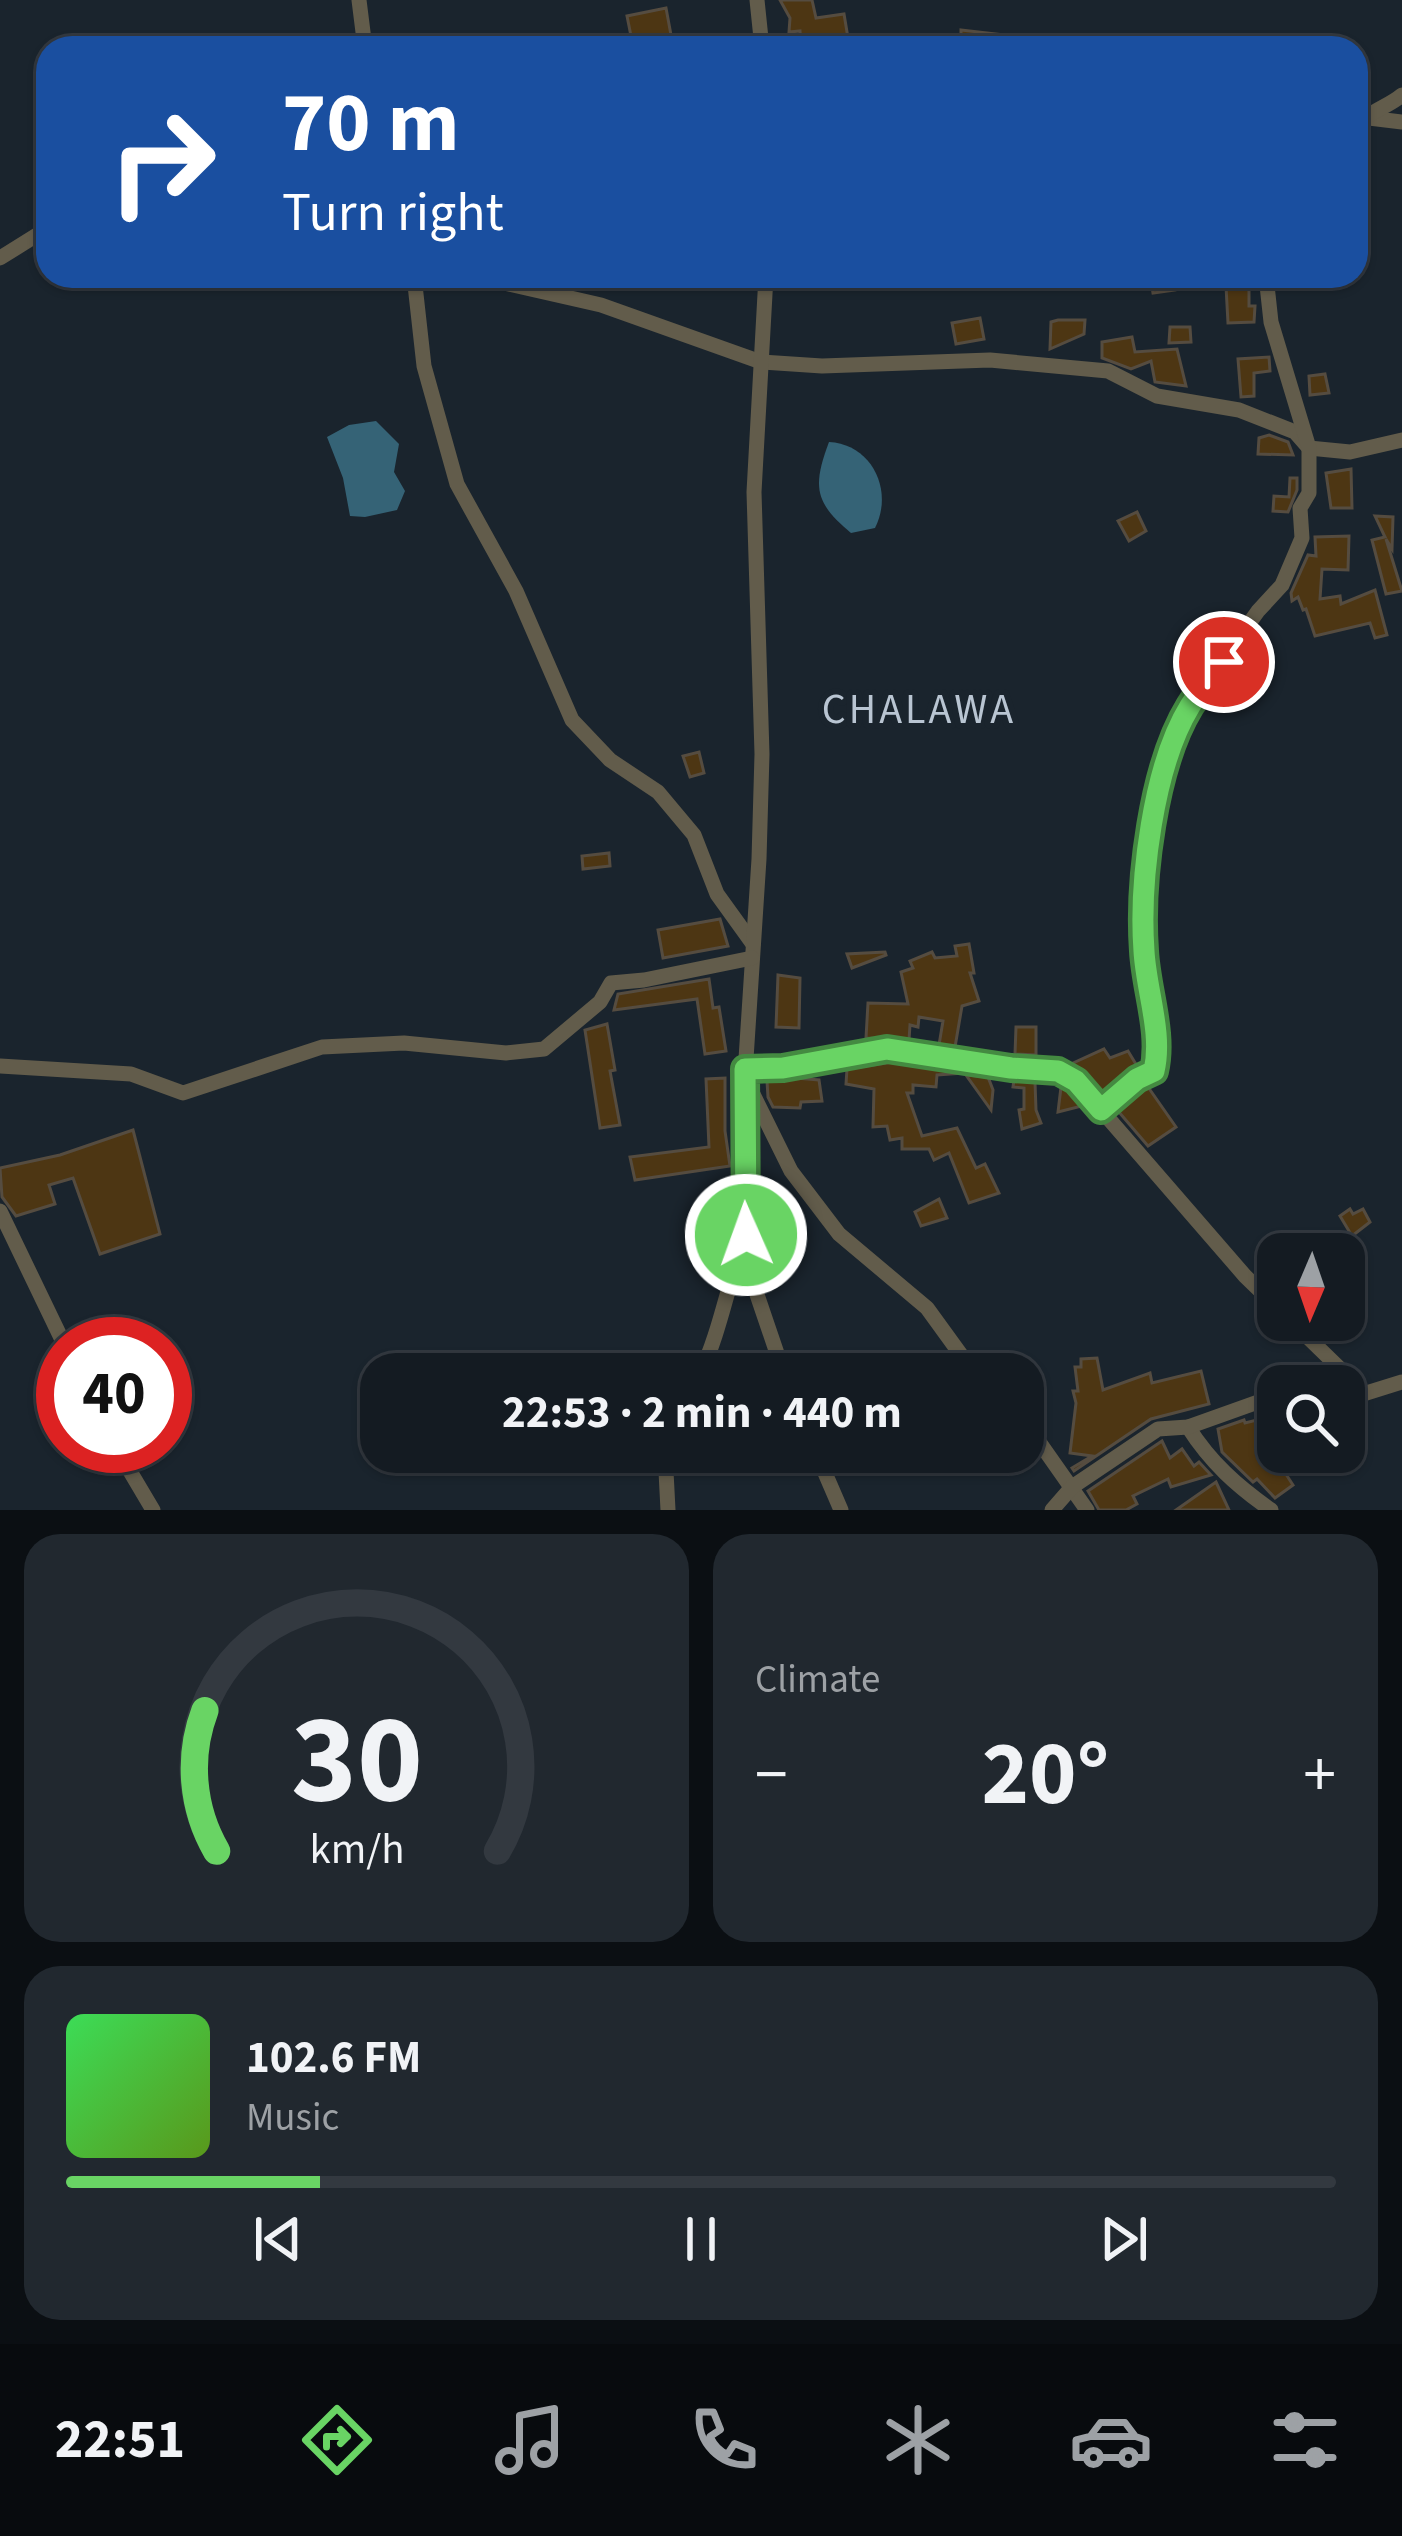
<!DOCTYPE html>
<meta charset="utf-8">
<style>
body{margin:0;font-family:"Source Sans 3",sans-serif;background:#21282f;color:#f1f3f6;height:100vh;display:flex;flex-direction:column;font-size:45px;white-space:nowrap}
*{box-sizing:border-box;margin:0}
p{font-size:39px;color:#9da1a5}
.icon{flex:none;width:66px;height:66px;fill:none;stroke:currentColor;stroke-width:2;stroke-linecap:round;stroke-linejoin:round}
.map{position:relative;height:1510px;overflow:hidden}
.drawer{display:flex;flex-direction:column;gap:24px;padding:24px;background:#0b0f13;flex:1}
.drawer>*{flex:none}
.guide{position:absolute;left:36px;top:36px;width:1332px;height:252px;border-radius:36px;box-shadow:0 3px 9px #0004,0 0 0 3px #333940;background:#1a4fa0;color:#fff;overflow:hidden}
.needle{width:78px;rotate:182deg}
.buttons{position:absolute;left:1257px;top:1233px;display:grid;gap:24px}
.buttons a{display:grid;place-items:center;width:108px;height:108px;border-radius:24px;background:#141b22;box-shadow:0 3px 9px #0004,0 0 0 3px #333940;font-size:60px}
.speed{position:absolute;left:36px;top:1317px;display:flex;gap:24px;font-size:60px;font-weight:700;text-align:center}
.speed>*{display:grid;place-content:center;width:156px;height:156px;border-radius:50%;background:#141b22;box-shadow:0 3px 9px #0004,0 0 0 3px #333940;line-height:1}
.speed .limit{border:18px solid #d22;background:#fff;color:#111}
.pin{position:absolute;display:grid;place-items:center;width:102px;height:102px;color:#fff;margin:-51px;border:6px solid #fff;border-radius:50%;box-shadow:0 3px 12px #0007}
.me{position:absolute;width:132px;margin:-66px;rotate:358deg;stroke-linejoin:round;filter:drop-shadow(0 0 9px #0008)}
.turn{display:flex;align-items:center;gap:42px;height:252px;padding:0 48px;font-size:54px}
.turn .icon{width:156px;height:156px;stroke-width:2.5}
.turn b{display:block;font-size:84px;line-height:102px}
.big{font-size:90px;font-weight:700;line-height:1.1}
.drawer .tile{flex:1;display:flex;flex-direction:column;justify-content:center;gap:18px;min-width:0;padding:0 42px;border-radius:36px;background:#21282f}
.drawer .dial{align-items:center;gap:0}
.dial svg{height:312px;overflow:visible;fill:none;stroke:#333940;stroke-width:7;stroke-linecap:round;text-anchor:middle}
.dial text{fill:#f1f3f6;stroke:none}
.song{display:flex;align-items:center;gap:36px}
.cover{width:144px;height:144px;border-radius:18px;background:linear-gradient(135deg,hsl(130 70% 55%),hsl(90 70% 35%))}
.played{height:12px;border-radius:6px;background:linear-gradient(90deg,#69d464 20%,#333940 20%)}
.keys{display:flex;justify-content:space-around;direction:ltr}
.heat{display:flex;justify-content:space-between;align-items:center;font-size:66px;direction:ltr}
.drawer .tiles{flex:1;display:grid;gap:24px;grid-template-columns:1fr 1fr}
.tile:last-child{grid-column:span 2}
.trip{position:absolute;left:360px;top:1353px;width:684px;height:120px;border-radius:36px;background:#141b22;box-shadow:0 3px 9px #0004,0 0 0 3px #333940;font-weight:700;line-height:120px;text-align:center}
.tab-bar{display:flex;height:192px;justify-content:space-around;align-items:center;background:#080b0e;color:#9da1a5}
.tab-bar .icon{width:84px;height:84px}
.tab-bar .selected{color:#69d464}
.tab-bar b{font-size:54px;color:#f1f3f6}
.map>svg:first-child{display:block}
.water{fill:#356376}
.building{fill:#4d3613;stroke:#554c40;stroke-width:3}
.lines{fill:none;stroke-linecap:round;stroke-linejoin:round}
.minor{stroke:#625c4b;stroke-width:15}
.route-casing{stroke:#448a41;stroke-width:30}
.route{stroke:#69d464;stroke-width:21}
.labels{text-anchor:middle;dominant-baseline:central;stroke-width:12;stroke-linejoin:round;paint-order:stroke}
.quarter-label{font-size:42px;letter-spacing:3px;fill:#b9c5d2;stroke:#1a242d}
</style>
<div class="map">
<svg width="1402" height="1510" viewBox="0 0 1402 1510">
<rect width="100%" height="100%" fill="#1a242d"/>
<g class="water">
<polygon points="376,421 399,444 394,472 405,491 397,510 365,517 350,516 343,478 327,437 349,425"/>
<path d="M829 442C872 444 894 491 875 528L851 533C815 503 812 487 829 442Z"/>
</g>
<g class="building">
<polygon points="780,0 812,0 816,18 844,14 849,44 830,47 829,42 801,45 800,31 789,32 790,18"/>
<polygon points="666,8 671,35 633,46 627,16"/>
<polygon points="961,30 1005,35 1004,48 961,48"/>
<polygon points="1150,276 1174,276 1175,290 1153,293"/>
<polygon points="1234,276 1249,276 1249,306 1255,306 1254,322 1228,323 1226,286 1233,285"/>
<polygon points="980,318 984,339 956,344 952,323"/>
<polygon points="1058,320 1085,320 1084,334 1050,349 1051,322"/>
<polygon points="1170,327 1190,327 1191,342 1169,343"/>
<polygon points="1132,337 1135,352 1177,349 1186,386 1155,382 1151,361 1131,369 1102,358 1102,342"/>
<polygon points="1269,357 1270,371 1254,373 1254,396 1241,397 1238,359"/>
<polygon points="1325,374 1329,393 1310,395 1309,376"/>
<polygon points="1269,435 1288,442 1293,455 1258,454 1259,438"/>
<polygon points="1351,469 1352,508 1331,508 1326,473"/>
<polygon points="1290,478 1297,478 1297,490 1288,512 1273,511 1274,496 1289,497"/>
<polygon points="1137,512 1146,531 1129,541 1118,521"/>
<polygon points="1375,516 1393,517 1392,549 1386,539 1402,591 1386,594 1372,540 1385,537"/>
<polygon points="1349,536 1348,570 1322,569 1320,599 1340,596 1341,604 1375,590 1387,635 1375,638 1370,623 1315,636 1306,609 1303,610 1298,597 1292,601 1291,593 1308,555 1316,556 1315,537"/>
<polygon points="699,752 704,773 690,777 683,756"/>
<polygon points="609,853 610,866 583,869 582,856"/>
<polygon points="720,919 728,946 663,958 658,930"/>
<polygon points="969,944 974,973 970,973 979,1001 962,1006 955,1047 939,1045 943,1021 919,1017 918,1027 910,1025 909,1040 866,1038 868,1003 908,1004 901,972 913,968 910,961 932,952 935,958 957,956 955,946"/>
<polygon points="885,952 886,955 852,968 847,954"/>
<polygon points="778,975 800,978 799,1028 776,1027"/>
<polygon points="709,979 713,1008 719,1007 726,1051 705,1054 697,999 614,1010 618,994"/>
<polygon points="607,1024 615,1070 610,1071 620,1125 600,1128 585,1030"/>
<polygon points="1016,1027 1036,1027 1036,1055 1015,1054"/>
<polygon points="1104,1049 1110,1058 1128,1051 1137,1066 1102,1093 1084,1073 1071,1064"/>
<polygon points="893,1062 964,1073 937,1075 936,1087 913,1085 913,1093 907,1093 922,1136 957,1128 976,1168 985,1164 999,1193 969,1203 949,1153 934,1160 929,1149 902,1149 902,1138 890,1140 887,1126 873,1127 874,1089 846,1084 847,1069"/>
<polygon points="966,1075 988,1077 993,1090 991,1110"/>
<polygon points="725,1078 725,1131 730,1166 635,1180 630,1157 709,1147 706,1079"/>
<polygon points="796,1078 819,1080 822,1101 801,1102 800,1108 773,1107 768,1097 767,1081"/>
<polygon points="1014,1080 1035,1082 1036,1110 1041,1123 1022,1129 1019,1110 1024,1109 1024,1088 1013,1087"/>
<polygon points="1061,1087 1068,1090 1082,1106 1058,1112"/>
<polygon points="1148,1087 1176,1127 1148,1146 1118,1111"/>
<polygon points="133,1130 160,1234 100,1254 73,1178 49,1185 55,1204 16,1216 2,1197 0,1168 60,1155"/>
<polygon points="939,1199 947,1218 921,1226 915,1212"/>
<polygon points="1350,1209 1353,1214 1363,1209 1370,1222 1352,1236 1340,1216"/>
<polygon points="1097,1358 1103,1390 1150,1373 1152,1383 1201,1371 1209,1404 1151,1419 1074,1471 1072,1468 1092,1456 1070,1453 1076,1403 1073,1391 1078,1391 1075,1367 1081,1367 1081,1359"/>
<polygon points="1273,1416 1278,1452 1283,1452 1287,1461 1282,1468 1293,1485 1275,1498 1257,1479 1253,1482 1222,1452 1218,1429 1244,1420 1245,1423"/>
<polygon points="1162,1441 1170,1458 1182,1449 1194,1466 1199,1462 1211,1475 1171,1487 1168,1479 1133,1496 1137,1504 1126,1510 1099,1510 1088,1491"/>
<polygon points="1216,1482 1229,1510 1176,1510"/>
</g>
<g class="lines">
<g class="minor">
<polyline points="359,0 365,48"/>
<polyline points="757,0 762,48"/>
<polyline points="1369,118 1402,122"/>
<path d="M1356 127C1367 112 1388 107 1402 95"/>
<polyline points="0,258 48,228"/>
<polyline points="414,276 424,366 457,484 516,591 572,720 610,760 658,792 694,835 717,894 753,944"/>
<polyline points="474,276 601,305 761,362 822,366 990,360 1108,371 1157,396 1239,410 1295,432 1309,448 1350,452 1402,440"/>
<polyline points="766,276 754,492 762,754 759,859 743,1105 748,1268 784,1374"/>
<polyline points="0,1066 131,1074 183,1093 322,1047 404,1043 506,1053 544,1049 600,1002 611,983 644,980 752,958"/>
<polyline points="745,1069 783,1068 888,1049 1011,1068 1058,1071 1076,1081 1245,1276 1278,1308"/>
<polyline points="747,1082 791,1171 839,1234 927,1308 964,1359 983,1374"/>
<polyline points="1101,1110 1137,1079 1154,1071 1158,1053 1143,947 1151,833 1165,769 1188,709 1258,611 1282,585 1302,538 1300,508 1309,493 1309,448 1271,322 1266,276"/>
<polyline points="0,1211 64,1344"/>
<polyline points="1290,1320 1365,1393"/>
<path d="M700 1374C720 1332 727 1287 743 1243"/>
<polyline points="1344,1400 1402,1382"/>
<polyline points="1023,1419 1087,1510"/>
<path d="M1188 1427C1211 1463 1237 1486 1271 1510"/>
<polyline points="115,1446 153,1510"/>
<polyline points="665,1452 668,1510"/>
<polyline points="816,1452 841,1510"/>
<polyline points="1052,1510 1072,1487 1158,1429 1188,1427 1258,1402 1278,1404"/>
</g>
</g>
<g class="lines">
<defs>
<path id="route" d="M746 1235 745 1069 783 1068 887 1049 1011 1068 1058 1071 1076 1081 1101 1110 1137 1079 1154 1071C1163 1033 1146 990 1144 951 1139 882 1153 766 1190 706 1200 690 1213 676 1224 662"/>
</defs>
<use href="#route" class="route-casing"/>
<use href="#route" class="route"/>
</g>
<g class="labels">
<g class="quarter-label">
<text x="919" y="710">CHALAWA</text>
</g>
</g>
</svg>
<div class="buttons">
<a><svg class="needle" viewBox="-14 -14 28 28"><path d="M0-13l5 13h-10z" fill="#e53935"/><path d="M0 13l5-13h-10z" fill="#9da1a5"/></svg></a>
<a><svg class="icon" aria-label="search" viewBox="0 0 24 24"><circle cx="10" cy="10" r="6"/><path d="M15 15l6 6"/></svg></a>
</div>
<div class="speed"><div class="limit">40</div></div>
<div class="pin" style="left:1224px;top:662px;background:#d93025"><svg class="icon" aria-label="arrive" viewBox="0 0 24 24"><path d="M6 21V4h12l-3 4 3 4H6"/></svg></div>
<svg class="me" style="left:746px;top:1235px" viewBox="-20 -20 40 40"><circle r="17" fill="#69d464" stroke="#fff" stroke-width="3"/><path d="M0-11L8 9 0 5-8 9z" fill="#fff"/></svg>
<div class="trip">22:53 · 2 min · 440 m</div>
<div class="guide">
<div class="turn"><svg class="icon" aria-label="right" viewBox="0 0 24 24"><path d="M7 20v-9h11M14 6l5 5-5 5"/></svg><div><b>70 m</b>Turn right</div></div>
</div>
</div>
<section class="drawer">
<div class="tiles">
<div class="tile dial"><svg viewBox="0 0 100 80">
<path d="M14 69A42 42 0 1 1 86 69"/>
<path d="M14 69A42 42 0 0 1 11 33" stroke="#69d464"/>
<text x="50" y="56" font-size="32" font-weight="700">30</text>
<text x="50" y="72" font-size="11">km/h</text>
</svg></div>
<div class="tile"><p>Climate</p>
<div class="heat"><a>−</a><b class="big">20°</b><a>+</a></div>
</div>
<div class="tile">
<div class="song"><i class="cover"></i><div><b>102.6 FM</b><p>Music</p></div></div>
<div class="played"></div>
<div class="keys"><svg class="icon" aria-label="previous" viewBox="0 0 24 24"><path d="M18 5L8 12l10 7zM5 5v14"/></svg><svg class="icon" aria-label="pause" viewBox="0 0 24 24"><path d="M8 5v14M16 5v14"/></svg><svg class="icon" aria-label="next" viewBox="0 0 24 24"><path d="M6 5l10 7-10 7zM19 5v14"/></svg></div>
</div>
</div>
</section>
<nav class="tab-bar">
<b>22:51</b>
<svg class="icon selected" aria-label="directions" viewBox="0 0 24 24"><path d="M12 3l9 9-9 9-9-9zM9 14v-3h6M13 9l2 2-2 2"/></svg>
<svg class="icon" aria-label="music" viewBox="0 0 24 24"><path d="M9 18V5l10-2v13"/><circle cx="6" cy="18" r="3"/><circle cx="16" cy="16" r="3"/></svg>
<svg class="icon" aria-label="phone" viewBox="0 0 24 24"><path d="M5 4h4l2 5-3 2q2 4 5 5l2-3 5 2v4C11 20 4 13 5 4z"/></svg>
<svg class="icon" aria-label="climate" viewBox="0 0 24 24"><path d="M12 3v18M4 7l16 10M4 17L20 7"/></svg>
<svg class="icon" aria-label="car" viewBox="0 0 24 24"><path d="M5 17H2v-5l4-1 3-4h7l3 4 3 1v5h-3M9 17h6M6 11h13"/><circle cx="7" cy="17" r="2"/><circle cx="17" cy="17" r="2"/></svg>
<svg class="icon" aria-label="filters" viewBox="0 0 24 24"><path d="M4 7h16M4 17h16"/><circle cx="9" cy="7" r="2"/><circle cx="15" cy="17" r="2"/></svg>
</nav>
